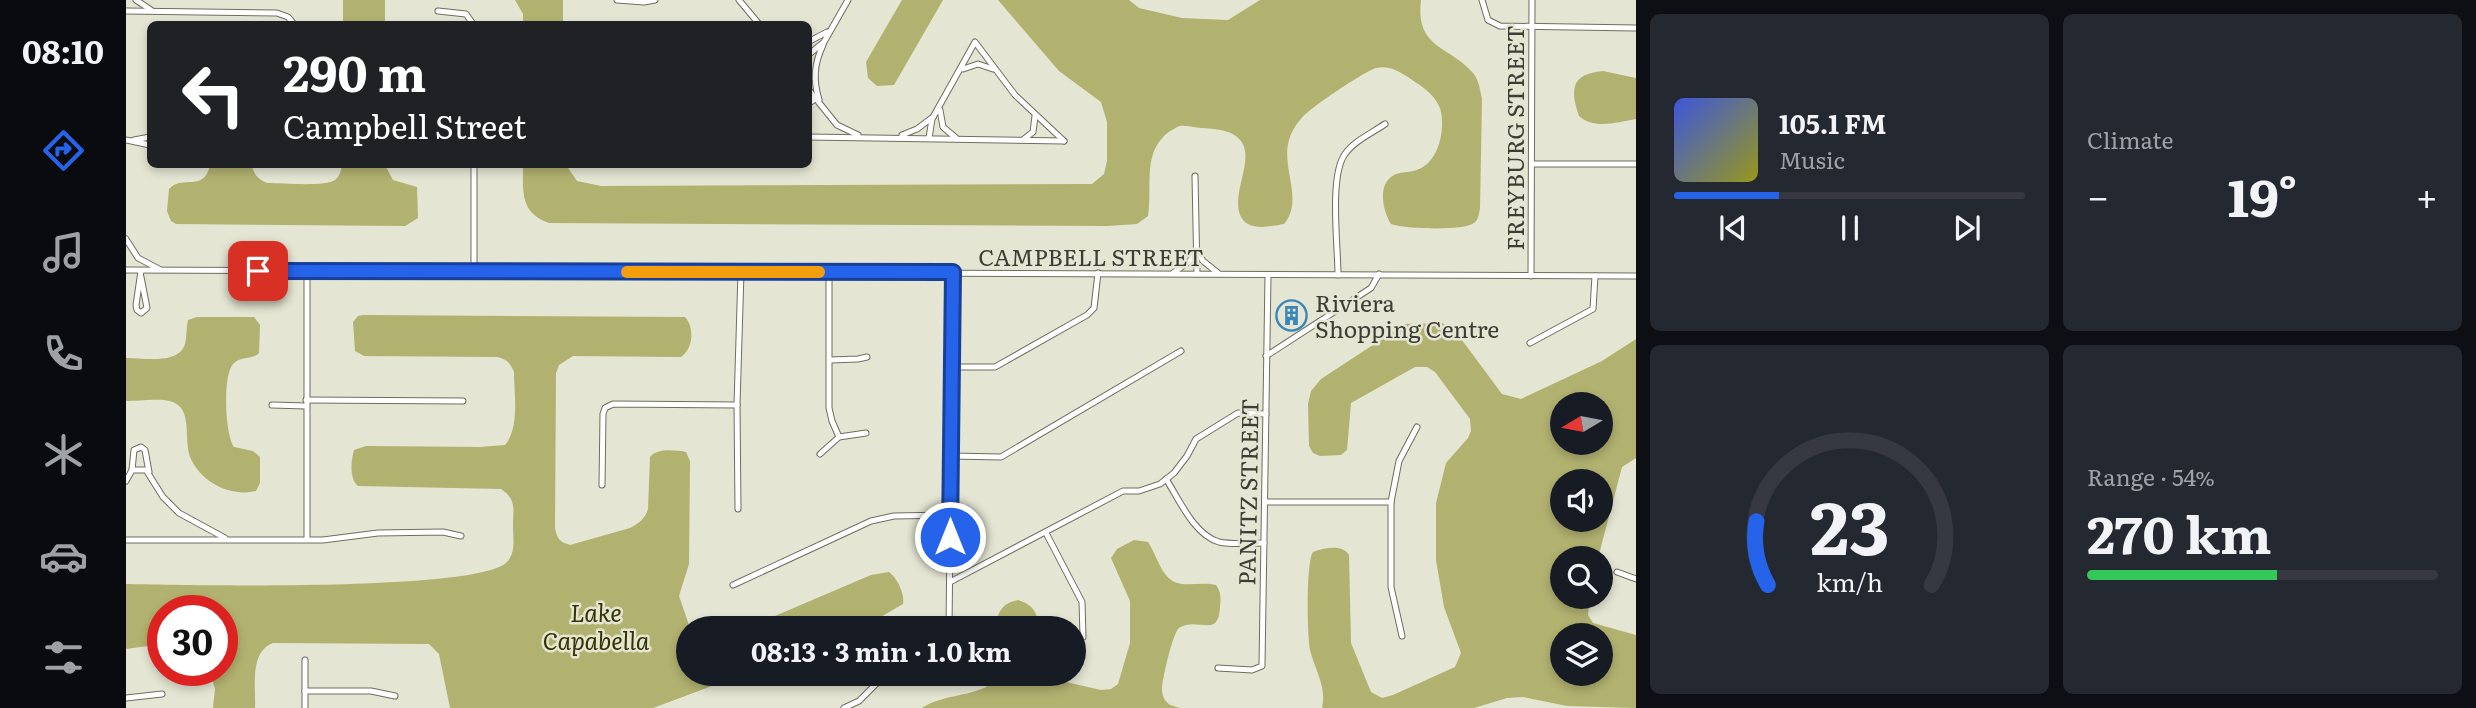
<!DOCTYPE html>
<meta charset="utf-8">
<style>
body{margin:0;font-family:Literata,serif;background:#242831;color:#f1f3f6;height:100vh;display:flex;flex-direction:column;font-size:26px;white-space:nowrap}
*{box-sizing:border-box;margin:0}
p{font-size:23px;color:#9ea1a6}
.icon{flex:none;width:38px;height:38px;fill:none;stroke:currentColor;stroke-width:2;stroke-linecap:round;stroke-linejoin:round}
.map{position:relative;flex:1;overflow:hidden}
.drawer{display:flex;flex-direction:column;gap:14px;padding:14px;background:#0d0f14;width:840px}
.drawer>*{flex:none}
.top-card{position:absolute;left:21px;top:21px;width:665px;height:147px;border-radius:10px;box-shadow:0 4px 10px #0003;background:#202124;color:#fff;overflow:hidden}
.needle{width:46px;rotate:260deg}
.tools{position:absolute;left:1424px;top:392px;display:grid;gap:14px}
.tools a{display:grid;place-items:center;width:63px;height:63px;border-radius:50%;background:#171b24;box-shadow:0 4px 10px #0003;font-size:35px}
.speed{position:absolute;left:21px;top:595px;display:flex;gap:14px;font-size:35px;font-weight:700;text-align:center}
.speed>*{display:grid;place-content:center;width:91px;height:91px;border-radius:50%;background:#171b24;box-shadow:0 4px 10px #0003;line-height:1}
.speed .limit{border:10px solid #d22;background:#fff;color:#111}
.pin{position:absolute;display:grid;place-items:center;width:60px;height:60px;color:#fff;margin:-30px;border-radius:14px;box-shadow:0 4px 10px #0006}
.me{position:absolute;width:77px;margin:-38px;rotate:0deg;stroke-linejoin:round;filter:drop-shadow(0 0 5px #0008)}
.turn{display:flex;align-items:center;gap:24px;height:147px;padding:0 21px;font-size:32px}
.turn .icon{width:91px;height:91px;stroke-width:2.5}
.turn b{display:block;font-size:49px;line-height:60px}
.big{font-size:52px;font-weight:700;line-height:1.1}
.drawer .tile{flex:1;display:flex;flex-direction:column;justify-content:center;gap:10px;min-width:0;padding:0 24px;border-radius:10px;background:#242831}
.drawer .dial{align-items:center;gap:0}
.dial svg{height:182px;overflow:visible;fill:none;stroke:#363941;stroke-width:7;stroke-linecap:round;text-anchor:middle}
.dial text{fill:#f1f3f6;stroke:none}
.song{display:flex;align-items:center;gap:21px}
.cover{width:84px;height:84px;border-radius:10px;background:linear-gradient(135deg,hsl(230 70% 55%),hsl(60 70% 35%))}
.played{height:7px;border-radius:4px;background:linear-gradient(90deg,#2563eb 30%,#363941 30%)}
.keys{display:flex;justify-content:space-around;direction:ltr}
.heat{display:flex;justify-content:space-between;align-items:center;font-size:38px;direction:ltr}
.charge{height:10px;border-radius:5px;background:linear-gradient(90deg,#34c759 54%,#363941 0)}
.drawer .tiles{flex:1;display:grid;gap:14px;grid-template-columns:repeat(2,1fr)}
.trip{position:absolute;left:550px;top:616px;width:410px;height:70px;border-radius:35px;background:#171b24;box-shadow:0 4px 10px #0003;font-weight:700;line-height:70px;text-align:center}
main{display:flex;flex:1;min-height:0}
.tab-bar{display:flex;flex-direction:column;width:126px;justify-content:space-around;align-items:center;background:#090b0e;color:#9ea1a6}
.tab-bar .icon{width:49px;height:49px}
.tab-bar .active{color:#2563eb}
.tab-bar b{font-size:32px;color:#f1f3f6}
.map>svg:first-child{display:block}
.water{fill:#b1b170;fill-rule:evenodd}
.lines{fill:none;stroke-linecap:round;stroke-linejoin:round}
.minor-casing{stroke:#6e6e5e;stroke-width:7}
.minor{stroke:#fff;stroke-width:5}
.route-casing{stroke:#184099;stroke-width:18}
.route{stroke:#2563eb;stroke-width:12}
.slow{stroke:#f59e0b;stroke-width:12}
.labels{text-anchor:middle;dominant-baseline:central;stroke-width:5;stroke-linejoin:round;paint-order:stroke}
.street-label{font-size:23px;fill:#3d3d35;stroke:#e4e5d2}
.poi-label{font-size:23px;fill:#3d3d35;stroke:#e4e5d2;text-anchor:start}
.water-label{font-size:24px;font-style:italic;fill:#353300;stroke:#e4e5d2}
</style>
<main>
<nav class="tab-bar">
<b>08:10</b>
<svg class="icon active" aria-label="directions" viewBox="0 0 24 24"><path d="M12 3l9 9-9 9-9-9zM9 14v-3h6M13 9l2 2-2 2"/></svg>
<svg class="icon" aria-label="music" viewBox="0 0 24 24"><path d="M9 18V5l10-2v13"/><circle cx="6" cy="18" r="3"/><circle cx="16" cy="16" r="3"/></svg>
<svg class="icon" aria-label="phone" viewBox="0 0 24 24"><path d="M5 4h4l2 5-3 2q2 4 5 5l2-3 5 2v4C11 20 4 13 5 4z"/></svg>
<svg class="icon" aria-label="climate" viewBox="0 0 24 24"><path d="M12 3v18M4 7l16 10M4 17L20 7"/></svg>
<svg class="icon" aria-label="car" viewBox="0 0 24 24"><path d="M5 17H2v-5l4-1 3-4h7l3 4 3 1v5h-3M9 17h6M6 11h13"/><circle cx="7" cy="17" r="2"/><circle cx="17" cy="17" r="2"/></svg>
<svg class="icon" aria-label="filters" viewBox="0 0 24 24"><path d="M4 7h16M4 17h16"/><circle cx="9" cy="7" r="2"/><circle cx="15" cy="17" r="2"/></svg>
</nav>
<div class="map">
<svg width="1510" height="708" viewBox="0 0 1510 708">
<rect width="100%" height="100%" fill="#e4e5d2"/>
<g class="water">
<rect x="217" y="0" width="42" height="24"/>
<polygon points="389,0 437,0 437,21 439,24 397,24 397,14"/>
<polygon points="776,0 817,0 768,85 751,86 742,78 740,62"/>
<path d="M872 0H1003L1013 8 1056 18 1102 20 1134 0H1295C1289 49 1323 45 1347 73 1353 80 1354 90 1356 99L1354 208C1353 213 1353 219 1348 223 1338 231 1278 229 1265 224 1258 213 1252 190 1263 179 1271 170 1283 174 1293 169 1313 161 1320 128 1314 108 1309 96 1299 88 1289 82 1276 73 1265 65 1250 68 1239 71 1182 109 1175 119 1171 123 1166 131 1164 137 1153 166 1179 199 1158 224 1146 226 1126 231 1117 220 1101 199 1130 161 1115 141 1106 129 1088 129 1075 128 1069 128 1060 125 1054 126 1050 127 1047 130 1044 131 1015 152 1027 185 1022 216L1011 224 982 226 423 223C394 213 397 192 397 165H440L451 181 475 186 966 184 978 174 981 161V122L975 102 933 71Z"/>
<path d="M1477 71 1510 78V119C1492 122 1468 130 1453 116 1444 89 1445 74 1477 71Z"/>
<path d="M84 165H126C127 174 133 180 142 183 156 183 199 187 209 180 214 176 215 170 216 165H259L267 180 291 187 292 218 279 226 50 224 45 221 41 211 43 189C57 174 78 193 84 165Z"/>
<path d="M237 315 559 317C569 328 567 349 555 357L447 356 433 365 430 373 429 528C431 539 434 542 444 545L504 528C513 523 519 519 522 509L524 457C531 448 549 450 560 452L564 461 563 564 553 596 564 628H562V674H618L527 708H324L313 654 303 644 147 643C123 652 130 687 129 708H87L89 689 84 670H96V611H37V644L0 649V584C55 585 353 592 381 562 390 553 387 538 387 526 387 509 391 500 375 489L232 486C223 478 225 461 228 450L240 446 354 447 379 445C394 427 388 394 388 372 384 363 381 359 371 357L238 356 229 351 227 322 232 316Z"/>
<path d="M71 317H128L134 325 133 353C126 360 116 356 108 363 96 373 99 435 108 447L127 451 134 457V483L130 491C105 497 76 483 65 459 57 443 67 412 49 403 40 397 12 401 0 401V358C16 358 53 365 59 344 61 336 60 328 62 320Z"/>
<path d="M1316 323 1327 328 1376 394 1395 399 1476 361 1510 339V458L1496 467 1472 558H1437V597H1464L1462 615 1467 623 1510 635V708L1441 706 1397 697 1381 698 1348 708H1196C1201 687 1189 670 1184 650 1181 636 1180 561 1187 552 1198 548 1216 544 1223 555L1225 643 1245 692 1256 698 1267 695 1329 667 1335 653 1318 607 1310 560V503L1320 463 1342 438 1345 431 1344 419 1309 372 1301 367H1289L1225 403 1221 450 1215 455 1194 456 1187 453 1183 446 1182 404 1185 391 1195 379 1279 324ZM1437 404H1475V443H1437ZM1437 481H1475V520H1437ZM1437 635H1475V674H1437Z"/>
<path d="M1008 540 1022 542C1032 557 1036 582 1056 584 1068 585 1079 582 1090 585 1095 592 1095 598 1094 606 1093 640 1072 616 1053 628 1047 632 1035 683 1036 691 1037 698 1039 701 1044 705L1054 708H796C816 695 839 697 860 687 866 684 868 680 869 674H917L927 679 975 690 985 689 992 684 1004 643V601L985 558 991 549Z"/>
<path d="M763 572C771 578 779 594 777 604L736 628H621L745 575Z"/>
<path d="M892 600C907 605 912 612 912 628H870C871 612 876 603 892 600Z"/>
</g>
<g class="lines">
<defs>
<g id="minor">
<polyline points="10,0 25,10"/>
<polyline points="491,0 518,2 529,0"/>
<polyline points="613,0 633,24"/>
<polyline points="1356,0 1362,20 1374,26 1510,28"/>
<polyline points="0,11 151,13 162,17 168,24"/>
<polyline points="312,11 340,14 347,24"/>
<polyline points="682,42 701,32"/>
<polyline points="682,55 698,42 722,0"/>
<polyline points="837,69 852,64 867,69"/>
<polyline points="682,89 711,125 732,135"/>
<path d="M693 100C687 80 688 64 697 45"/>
<polyline points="682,104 692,97"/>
<polyline points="814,110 817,127 830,138"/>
<polyline points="776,135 791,129 807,117"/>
<polyline points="682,137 938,141"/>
<polyline points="803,138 806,119 849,42 889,95 938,141"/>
<polyline points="898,139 907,132 909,116"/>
<polyline points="0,140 24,145"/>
<polyline points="8,140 24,137"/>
<polyline points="1406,164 1510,164"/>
<polyline points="1069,176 1071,274"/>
<polyline points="0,239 12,258 33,269"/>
<polyline points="0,270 1510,276"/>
<polyline points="181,271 181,539"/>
<polyline points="348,272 348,164"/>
<polyline points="703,272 703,408 706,421 713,437"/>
<polyline points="1047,273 1064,261 1070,249 1077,261 1092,273"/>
<path d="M1212 275C1212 246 1203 176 1219 154 1228 141 1246 133 1259 124"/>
<polyline points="1405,276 1406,0"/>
<polyline points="15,277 21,308 15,313 11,310 10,305 15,271"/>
<polyline points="1404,343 1467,309 1469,276"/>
<polyline points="1140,356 1245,288 1253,274"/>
<polyline points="704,360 732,359 741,357"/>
<polyline points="825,367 869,367 961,315 968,308 972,273"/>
<polyline points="180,400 337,401"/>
<polyline points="146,405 180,406"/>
<polyline points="694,454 713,437 740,433"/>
<polyline points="825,456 875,457 1055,351"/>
<polyline points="6,470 8,450 15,447 19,450 23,472"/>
<path d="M1040 479C1053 499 1068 535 1093 542 1107 545 1124 543 1138 543"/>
<polyline points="0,481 6,470 20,470 37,497 53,513 99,538"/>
<polyline points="476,485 477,414 479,408 487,404 611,405"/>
<polyline points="1139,502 1265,502"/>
<polyline points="612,509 611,405 615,272"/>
<polyline points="920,533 956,602 957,637"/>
<polyline points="0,540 197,540 252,533 317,532 335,536"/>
<polyline points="1491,572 1510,579"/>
<polyline points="824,582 997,491 1013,491 1034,484 1048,473 1061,456 1070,439 1112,413 1140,414"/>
<polyline points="607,585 745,521 768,516 824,515"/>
<polyline points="823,628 827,272"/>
<polyline points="1276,636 1265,587 1265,502 1273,461 1291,427"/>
<polyline points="1092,668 1126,670 1136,666 1142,275"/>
<polyline points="179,691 245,691 269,696"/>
<polyline points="0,698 36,694"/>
<polyline points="179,708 179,660"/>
<polyline points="718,708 733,701 760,674"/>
</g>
</defs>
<use href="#minor" class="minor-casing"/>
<use href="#minor" class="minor"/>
</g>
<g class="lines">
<defs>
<polyline id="route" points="132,271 827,272 824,537"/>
</defs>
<use href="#route" class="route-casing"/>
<use href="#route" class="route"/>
<polyline class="slow" points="501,272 693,272"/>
</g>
<defs>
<symbol id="building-ring" viewBox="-11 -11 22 22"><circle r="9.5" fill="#e4e5d2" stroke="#3a86b9" stroke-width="1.5"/><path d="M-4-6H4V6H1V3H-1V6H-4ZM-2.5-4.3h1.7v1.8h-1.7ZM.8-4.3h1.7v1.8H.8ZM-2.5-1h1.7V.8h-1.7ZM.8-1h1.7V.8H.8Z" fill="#3a86b9"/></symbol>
</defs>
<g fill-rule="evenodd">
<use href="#building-ring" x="1148" y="298" width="35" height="35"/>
</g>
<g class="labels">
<g class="street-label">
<text transform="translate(1388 138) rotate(-90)">FREYBURG STREET</text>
<text x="965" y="256">CAMPBELL STREET</text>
<text transform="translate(1121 492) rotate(-89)">PANITZ STREET</text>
</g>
<g class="poi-label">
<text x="1189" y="302">Riviera<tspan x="1189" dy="26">Shopping Centre</tspan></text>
</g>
<g class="water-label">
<text x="470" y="611">Lake<tspan x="470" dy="28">Capabella</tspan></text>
</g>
</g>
</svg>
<div class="tools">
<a><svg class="needle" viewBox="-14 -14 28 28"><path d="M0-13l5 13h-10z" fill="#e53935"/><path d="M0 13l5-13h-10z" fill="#9ea1a6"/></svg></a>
<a><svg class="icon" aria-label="sound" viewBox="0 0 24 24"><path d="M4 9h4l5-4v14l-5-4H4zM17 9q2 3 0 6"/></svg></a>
<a><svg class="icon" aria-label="search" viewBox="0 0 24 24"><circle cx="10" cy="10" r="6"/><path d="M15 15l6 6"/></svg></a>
<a><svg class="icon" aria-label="layers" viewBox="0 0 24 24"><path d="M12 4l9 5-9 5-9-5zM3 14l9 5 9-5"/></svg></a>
</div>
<div class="speed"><div class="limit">30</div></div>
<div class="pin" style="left:132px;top:271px;background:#d93025"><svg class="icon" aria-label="arrive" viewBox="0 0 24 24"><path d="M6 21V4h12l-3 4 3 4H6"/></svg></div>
<svg class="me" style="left:824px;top:537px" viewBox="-20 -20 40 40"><circle r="17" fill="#2563eb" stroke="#fff" stroke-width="3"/><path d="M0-11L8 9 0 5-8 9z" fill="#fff"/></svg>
<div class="trip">08:13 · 3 min · 1.0 km</div>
<div class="top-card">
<div class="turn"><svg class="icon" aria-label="left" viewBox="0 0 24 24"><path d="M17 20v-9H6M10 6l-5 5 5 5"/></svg><div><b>290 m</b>Campbell Street</div></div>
</div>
</div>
<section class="drawer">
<div class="tiles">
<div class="tile">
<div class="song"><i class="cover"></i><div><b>105.1 FM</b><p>Music</p></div></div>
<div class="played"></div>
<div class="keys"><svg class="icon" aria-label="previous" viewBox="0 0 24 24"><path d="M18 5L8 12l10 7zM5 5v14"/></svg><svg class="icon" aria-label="pause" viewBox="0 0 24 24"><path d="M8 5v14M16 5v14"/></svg><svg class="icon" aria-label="next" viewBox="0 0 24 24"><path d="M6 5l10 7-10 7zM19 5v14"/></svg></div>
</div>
<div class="tile"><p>Climate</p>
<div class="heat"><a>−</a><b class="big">19°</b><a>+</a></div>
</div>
<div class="tile dial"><svg viewBox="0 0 100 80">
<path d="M14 69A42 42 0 1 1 86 69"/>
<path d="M14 69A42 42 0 0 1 9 41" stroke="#2563eb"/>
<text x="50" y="56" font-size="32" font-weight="700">23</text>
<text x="50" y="72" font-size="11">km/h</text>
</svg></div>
<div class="tile"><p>Range · 54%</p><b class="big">270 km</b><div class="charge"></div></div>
</div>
</section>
</main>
